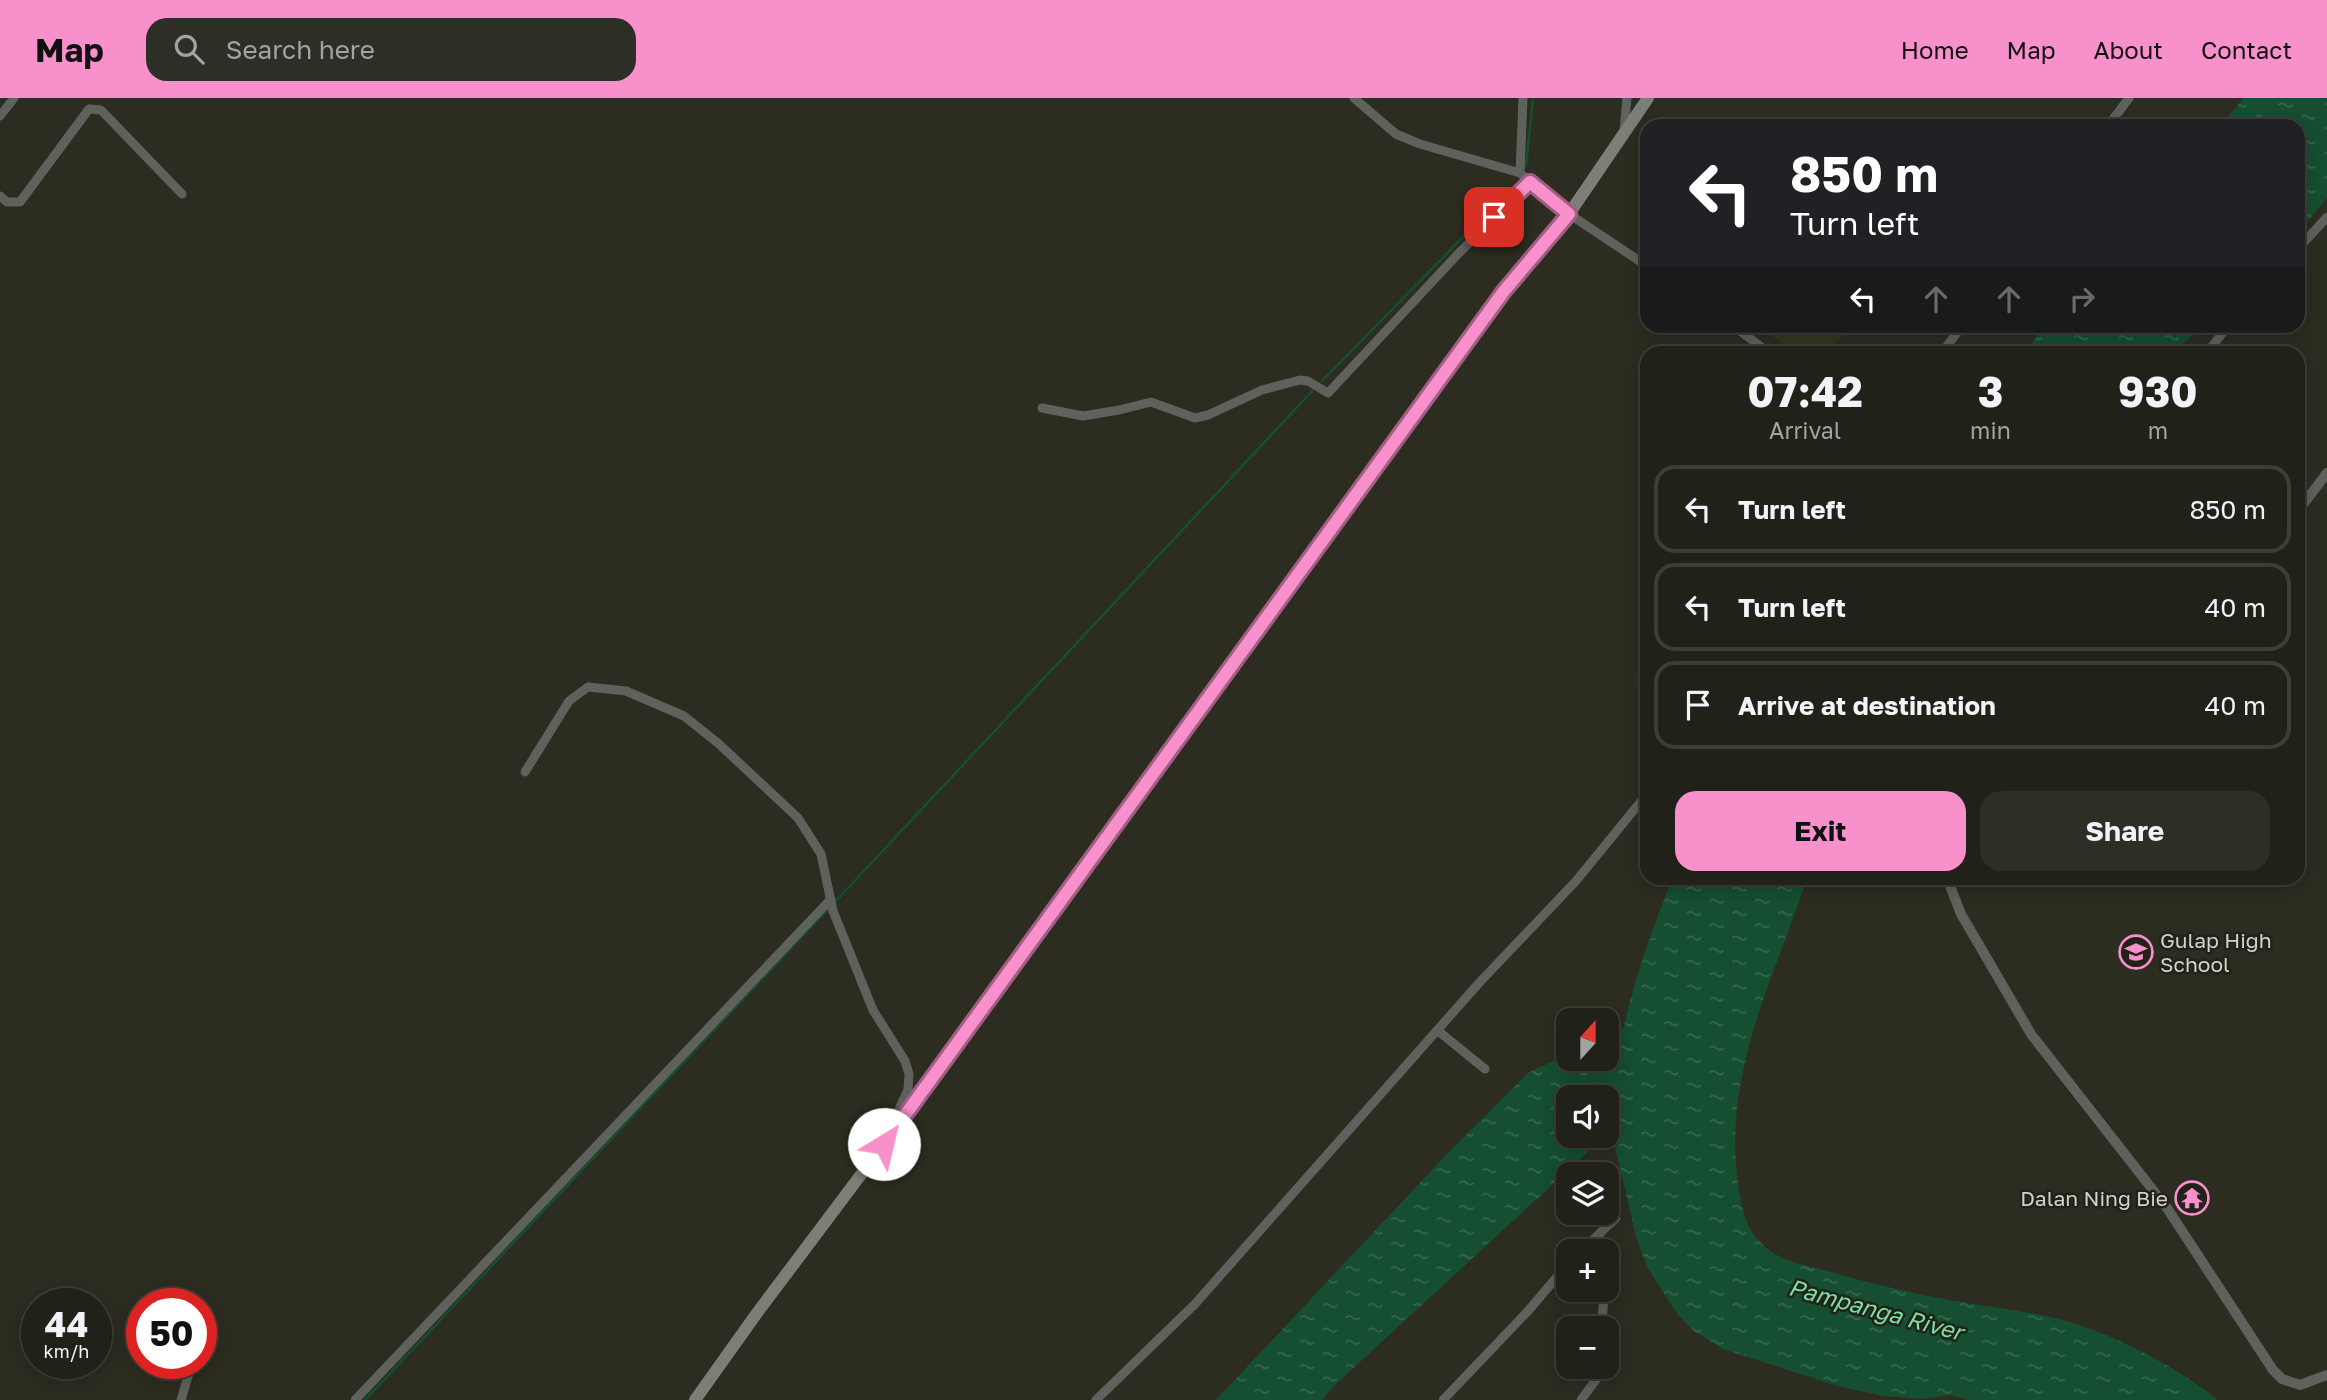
<!DOCTYPE html>
<html lang="en">
<head>
<meta charset="utf-8">
<style>
	body { margin:0; font-family:"Golos Text",sans-serif; background:#2d2e26; color:#f1f3f6; height:100vh; display:flex; flex-direction:column; font-size:26px; white-space:nowrap }
	* { box-sizing:border-box; margin:0 }
	p { font-size:23px; color:#a2a3a2 }
	.icon { flex:none; width:38px; height:38px; fill:none; stroke:currentColor; stroke-width:2; stroke-linecap:round; stroke-linejoin:round }
	.map { position:relative; flex:1; overflow:hidden }
	.details { position:absolute; left:1640px; top:248px; width:665px; height:539px; display:flex; flex-direction:column; background:#212119; border-radius:21px; box-shadow:0 4px 18px #0003,0 0 0 2px #3e3e38 }
	.details>* { flex:none }
	.guide { position:absolute; left:1640px; top:21px; width:665px; height:214px; border-radius:21px; box-shadow:0 4px 18px #0003,0 0 0 2px #3e3e38; background:#202124; color:#fff; overflow:hidden }
	.needle { width:46px; rotate:21deg }
	.buttons { position:absolute; left:1556px; top:910px; display:grid; gap:14px }
	.buttons a { display:grid; place-items:center; width:63px; height:63px; border-radius:14px; background:#212119; box-shadow:0 4px 18px #0003,0 0 0 2px #3e3e38; font-size:35px }
	.speed { position:absolute; left:21px; top:1190px; display:flex; gap:14px; font-size:35px; font-weight:700; text-align:center }
	.speed>* { display:grid; place-content:center; width:91px; height:91px; border-radius:50%; background:#212119; box-shadow:0 4px 18px #0003,0 0 0 2px #3e3e38; line-height:1 }
	.speed small { font-size:18px; font-weight:400 }
	.speed .limit { border:10px solid #d22; background:#fff; color:#111 }
	.pin { position:absolute; display:grid; place-items:center; width:60px; height:60px; color:#fff; margin:-30px; border-radius:14px; box-shadow:0 4px 10px #0006 }
	.me { position:absolute; width:77px; margin:-38px; rotate:36deg; stroke-linejoin:round; filter:drop-shadow(0 0 5px #0008) }
	.turn { display:flex; align-items:center; gap:24px; height:147px; padding:0 35px; font-size:32px }
	.turn .icon { width:91px; height:91px; stroke-width:2.5 }
	.turn b { display:block; font-size:49px; line-height:60px }
	.lanes { display:flex; align-items:center; height:66px; padding:0 35px; background:#0003; justify-content:center; gap:35px; direction:ltr }
	.lanes .off { opacity:.35 }
	.eta { display:flex; justify-content:space-evenly; align-items:center; height:119px; text-align:center }
	.eta b { font-size:42px; font-weight:700; line-height:49px }
	.action { display:flex; gap:14px; margin-top:auto; padding:14px 35px }
	.action a { flex:1; height:80px; border-radius:21px; background:#f890cc; color:#111; font-size:28px; font-weight:700; line-height:80px; text-align:center }
	.action a+a { background:#2d2e26; color:#f1f3f6 }
	ul { padding:0; list-style:none }
	li { display:flex; align-items:center; gap:21px; height:88px; margin:0 14px 10px; padding:0 21px; border:4px solid #3e3e38; border-radius:21px }
	li div { flex:1 }
	li b { display:block; font-size:26px }
	li em { font-style:normal }
	header { display:flex; align-items:center; gap:42px; box-sizing:border-box; height:98px; padding:0 35px; background:#f890cc; color:#111 }
	header strong { font-size:33px }
	nav { display:flex; gap:38px; margin-inline-start:auto; font-size:24px }
	.search { width:490px; height:63px; background:#2d2e26; display:flex; align-items:center; gap:18px; box-sizing:border-box; padding:0 24px; border-radius:21px; color:#a2a3a2; font-size:26px }
	.map>svg:first-child { display:block }
</style>
</head>
<body>
<header>
<strong>Map</strong>
<div class="search"><svg class="icon" aria-label="search" viewBox="0 0 24 24"><circle cx="10" cy="10" r="6"/><path d="M15 15l6 6"/></svg>Search here</div>
<nav><a>Home</a><a>Map</a><a>About</a><a>Contact</a></nav>
</header>
<div class="map">
<svg width="2327" height="1302" viewBox="0 0 2327 1302">
	<defs>
		<pattern id="water-ripples" width="26" height="14" patternUnits="userSpaceOnUse" patternTransform="scale(1.75)"><rect width="26" height="14" fill="#154e30"/><path d="M2 4q2-2 4 0t4 0M15 11q2-2 4 0t4 0" fill="none" stroke="#36674d"/></pattern>
	</defs>
	<rect width="100%" height="100%" fill="#2c2c21"/>
	<path fill="#363624" d="M1758 228H1849L1827 256 1797 255Z"/>
	<path fill="url(#water-ripples)" fill-rule="evenodd" d="M2244 0H2327V100L2298 135V28H2219Z
		M2045 228H2204L2172 255H2024Z
		M1672 781H1807C1799 802 1792 824 1784 845 1754 923 1726 1001 1738 1086 1741 1106 1745 1129 1760 1144 1778 1164 1803 1166 1827 1173 1869 1185 1911 1195 1955 1203 1996 1210 2039 1214 2079 1227 2125 1242 2181 1272 2218 1302H1969L1950 1297 1923 1301 1883 1298 1834 1287 1723 1251 1694 1233 1678 1217 1647 1169 1637 1142 1614 1045 1591 1051 1335 1287 1322 1302H1216L1446 1057 1528 975 1568 956V961H1606L1607 937 1624 929C1635 877 1653 830 1672 781ZM1568 999H1606V1038H1568Z"/>
	<g fill="none" stroke-linecap="round" stroke-linejoin="round">
		<path stroke="#154e30" stroke-width="2.5" d="M1526 68 1533 0
			M1322 283 1460 142 1520 85
			M835 804 1315 290
			M365 1302 830 809"/>
		<path stroke="#5f615d" stroke-width="9" d="M1354 0 1396 36 1420 46 1520 75 1569 116 1647 168
			M0 18 14 0
			M2108 28 2129 0
			M1624 33 1627 0
			M1520 75 1523 0
			M0 98 7 104H20L89 11 101 12 182 96
			M2298 151 2327 119
			M1733 228 1771 256
			M1941 256 1962 228
			M2206 256 2228 228
			M1042 310 1083 318 1119 312 1151 304 1195 320 1208 317 1262 292 1300 282 1308 283 1328 295 1459 155 1530 84
			M1642 582 1647 585
			M525 674 569 603 588 589 626 593 684 618 719 646 798 720 821 756 833 813 873 912 905 963 909 976 908 992 887 1037
			M1437 932 1485 971
			M1599 1138 1601 1153
			M1581 1153 1616 1120
			M1602 1230 1604 1192
			M181 1302 192 1265
			M355 1302 831 801
			M1096 1302 1195 1206 1479 885 1576 783 1647 696
			M1443 1302 1528 1213 1568 1166
			M1581 1302 1598 1279 1602 1269"/>
		<path stroke="#5f615d" stroke-width="10" d="M2298 413 2327 375
			M1947 780 1961 816 2031 936 2167 1110 2273 1272 2282 1281 2300 1287 2327 1277"/>
		<path stroke="#7b7f78" stroke-width="12" d="M695 1302 757 1215 884 1046 1504 193 1569 116 1648 0"/>
	</g>
	<g fill="none" stroke-linecap="round" stroke-linejoin="round">
		<defs>
			<path id="route" d="M884 1046 1504 193 1569 116 1530 84 1494 119"/>
		</defs>
		<use href="#route" stroke="#a15e85" stroke-width="18"/>
		<use href="#route" stroke="#f890cc" stroke-width="12"/>
	</g>
	<defs>
		<symbol id="school-ring" viewBox="-11 -11 22 22"><circle r="9.5" fill="#222218" stroke="#f890cc" stroke-width="1.5"/><path d="M0-5L7-2L0 1L-7-2ZM-4 1L0 2.5L4 1V4Q0 6-4 4Z" fill="#f890cc"/></symbol>
		<symbol id="temple-ring" viewBox="-11 -11 22 22"><circle r="9.5" fill="#222218" stroke="#f890cc" stroke-width="1.5"/><path d="M0-6L5-2H3V0L6.5 2.5H4V6H1.5V3h-3V6H-4V2.5H-6.5L-3 0V-2H-5Z" fill="#f890cc"/></symbol>
	</defs>
	<g fill-rule="evenodd">
		<use href="#school-ring" x="2117" y="835" width="38" height="38"/>
		<use href="#temple-ring" x="2173" y="1081" width="38" height="38"/>
	</g>
	<g text-anchor="middle" dominant-baseline="central" stroke-width="5" stroke-linejoin="round" paint-order="stroke">
		<g font-size="21" fill="#d1d2cb" stroke="#222218" text-anchor="start">
			<text x="2160" y="842">Gulap High<tspan x="2160" dy="24">School</tspan></text>
			<text x="2168" y="1100" text-anchor="end">Dalan Ning Bie</text>
		</g>
		<g font-size="23" font-style="italic" fill="#7bdfa3" stroke="#222218">
			<text transform="translate(1876 1211) rotate(15)">Pampanga River</text>
		</g>
	</g>
</svg>
<div class="buttons">
<a><svg class="needle" viewBox="-14 -14 28 28"><path d="M0-13l5 13h-10z" fill="#e53935"/><path d="M0 13l5-13h-10z" fill="#a2a3a2"/></svg></a>
<a><svg class="icon" aria-label="sound" viewBox="0 0 24 24"><path d="M4 9h4l5-4v14l-5-4H4zM17 9q2 3 0 6"/></svg></a>
<a><svg class="icon" aria-label="layers" viewBox="0 0 24 24"><path d="M12 4l9 5-9 5-9-5zM3 14l9 5 9-5"/></svg></a>
<a>+</a>
<a>−</a>
</div>
<div class="speed"><div>44<small>km/h</small></div><div class="limit">50</div></div>
<div class="pin" style="left:1494px;top:119px;background:#d93025"><svg class="icon" aria-label="arrive" viewBox="0 0 24 24"><path d="M6 21V4h12l-3 4 3 4H6"/></svg></div>
<svg class="me" style="left:884px;top:1046px" viewBox="-20 -20 40 40"><circle r="19" fill="#fff"/><path d="M0-13L10 11 0 6-10 11z" fill="#f890cc"/></svg>
<div class="guide">
<div class="turn"><svg class="icon" aria-label="left" viewBox="0 0 24 24"><path d="M17 20v-9H6M10 6l-5 5 5 5"/></svg><div><b>850 m</b>Turn left</div></div>
<div class="lanes"><svg class="icon" aria-label="left" viewBox="0 0 24 24"><path d="M17 20v-9H6M10 6l-5 5 5 5"/></svg><svg class="icon off" aria-label="ahead" viewBox="0 0 24 24"><path d="M12 20V5M6 11l6-6 6 6"/></svg><svg class="icon off" aria-label="ahead" viewBox="0 0 24 24"><path d="M12 20V5M6 11l6-6 6 6"/></svg><svg class="icon off" aria-label="right" viewBox="0 0 24 24"><path d="M7 20v-9h11M14 6l5 5-5 5"/></svg></div>
</div>
<section class="details">
<div class="eta">
<div><b>07:42</b><p>Arrival</p></div>
<div><b>3</b><p>min</p></div>
<div><b>930</b><p>m</p></div>
</div>
<ul>
<li><svg class="icon" aria-label="left" viewBox="0 0 24 24"><path d="M17 20v-9H6M10 6l-5 5 5 5"/></svg><div><b>Turn left</b></div><em>850 m</em></li>
<li><svg class="icon" aria-label="left" viewBox="0 0 24 24"><path d="M17 20v-9H6M10 6l-5 5 5 5"/></svg><div><b>Turn left</b></div><em>40 m</em></li>
<li><svg class="icon" aria-label="arrive" viewBox="0 0 24 24"><path d="M6 21V4h12l-3 4 3 4H6"/></svg><div><b>Arrive at destination</b></div><em>40 m</em></li>
</ul>
<div class="action"><a>Exit</a><a>Share</a></div>
</section>
</div>
</body>
</html>
